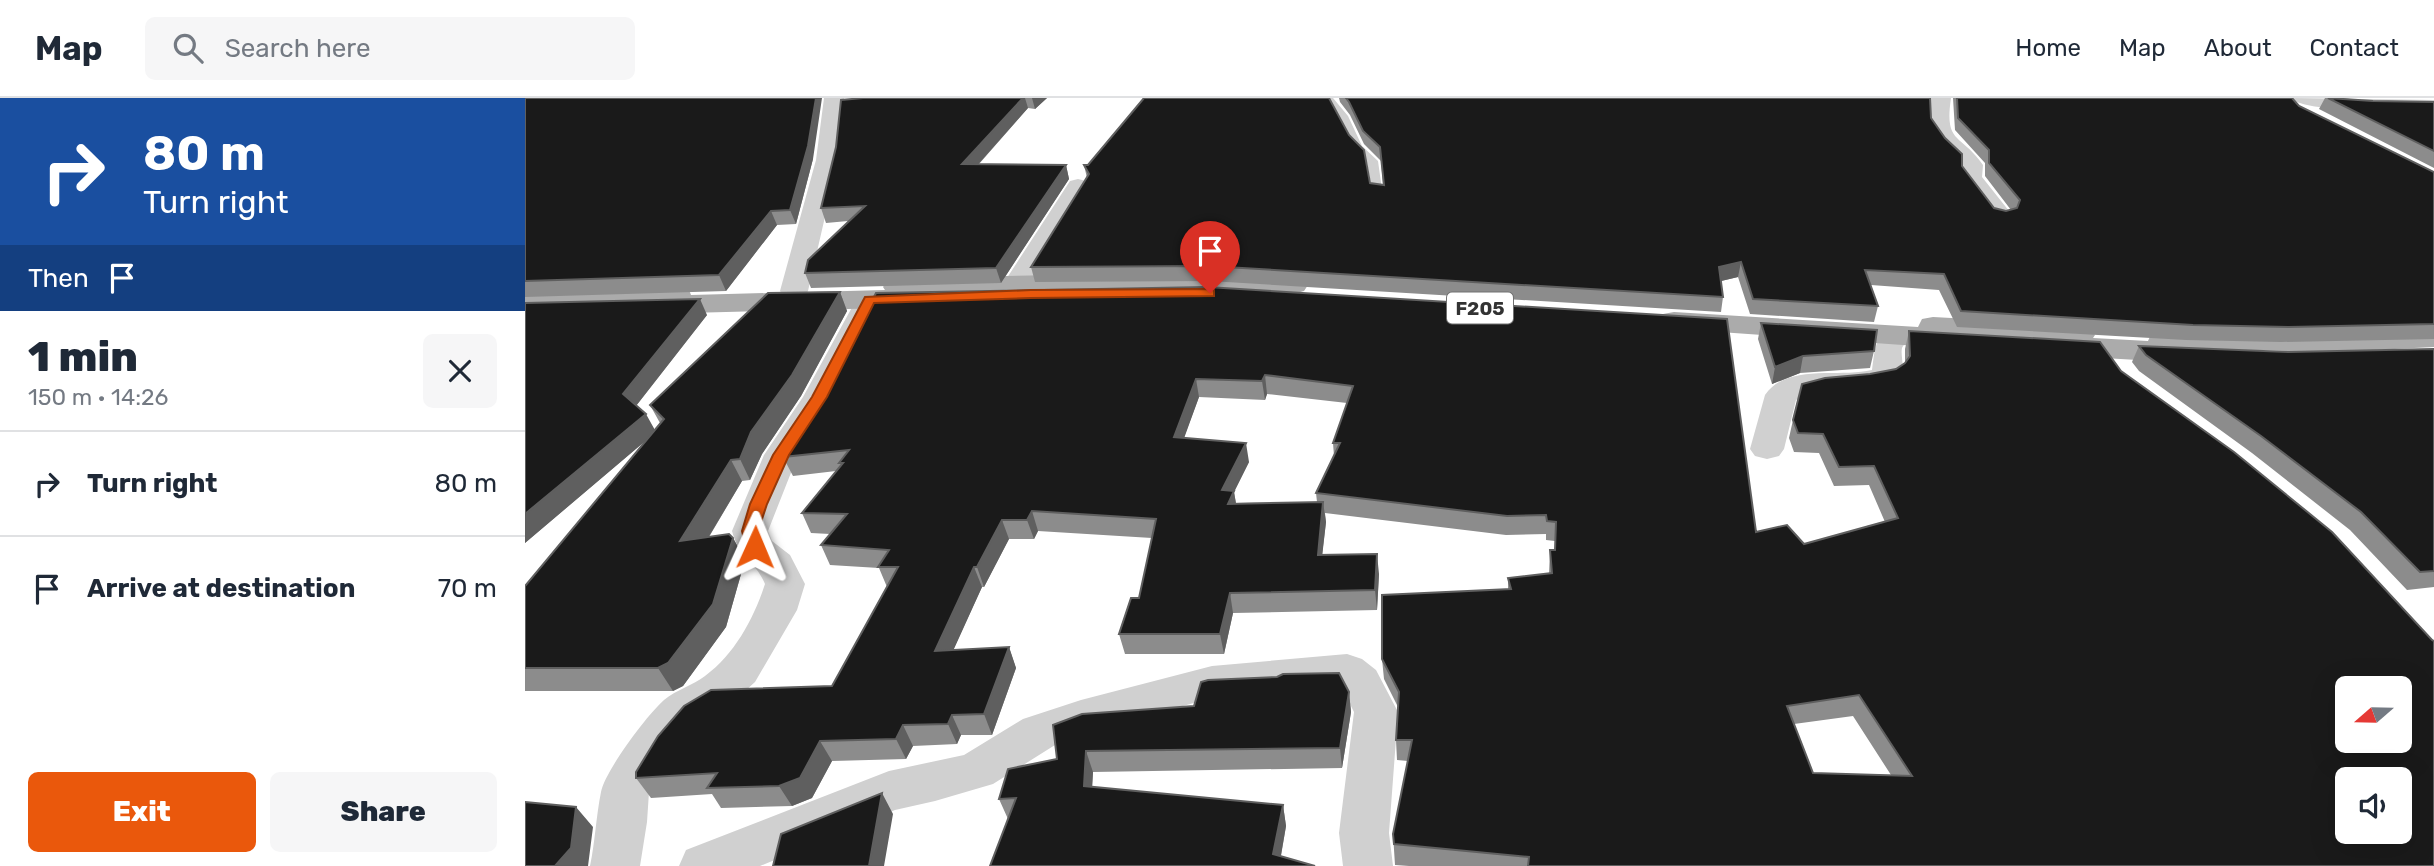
<!DOCTYPE html>
<html lang="en">
<head>
<meta charset="utf-8">
<style>
	body { margin:0; font-family:Rubik,sans-serif; background:#f6f6f7; color:#1f2937; height:100vh; display:flex; flex-direction:column; font-size:26px; white-space:nowrap }
	* { box-sizing:border-box; margin:0 }
	p { font-size:23px; color:#747a83 }
	.icon { flex:none; width:38px; height:38px; fill:none; stroke:currentColor; stroke-width:2; stroke-linecap:round; stroke-linejoin:round }
	.map { position:relative; flex:1; overflow:hidden }
	.drawer { display:flex; flex-direction:column; background:#fff; width:525px }
	.drawer>* { flex:none }
	.banner { background:#1a4fa0; color:#fff; overflow:hidden }
	.needle { width:46px; rotate:250deg }
	.fabs { position:absolute; left:1810px; top:578px; display:grid; gap:14px }
	.fabs a { display:grid; place-items:center; width:77px; height:77px; border-radius:10px; background:#fff; box-shadow:0 7px 28px #0002; font-size:35px }
	.pin { position:absolute; display:grid; place-items:center; width:60px; height:60px; color:#fff; margin:-72px -30px; border-radius:50% 50% 50% 0; rotate:-45deg; box-shadow:0 0 7px #0007 }
	.pin .icon { rotate:45deg }
	.me { position:absolute; width:77px; margin:-38px; rotate:1deg; stroke-linejoin:round; filter:drop-shadow(0 0 5px #0008) }
	.turn { display:flex; align-items:center; gap:24px; height:147px; padding:0 28px; font-size:32px }
	.turn .icon { width:91px; height:91px; stroke-width:2.5 }
	.turn b { display:block; font-size:49px; line-height:60px }
	.then { display:flex; align-items:center; height:66px; padding:0 28px; background:#0003; gap:14px; font-size:26px }
	.round { display:grid; place-items:center; flex:none; width:74px; height:74px; border-radius:10px; background:#f6f6f7 }
	.headline { display:flex; align-items:center; justify-content:space-between; height:119px; padding:0 28px }
	h1 { font-size:42px; font-weight:800; line-height:52px }
	.action { display:flex; gap:14px; margin-top:auto; padding:14px 28px }
	.action a { flex:1; height:80px; border-radius:10px; background:#ea580c; color:#fff; font-size:28px; font-weight:800; line-height:80px; text-align:center }
	.action a+a { background:#f6f6f7; color:#1f2937 }
	ul { padding:0; list-style:none }
	li { display:flex; align-items:center; gap:21px; height:105px; padding:0 28px; border-top:2px solid #e0e1e3 }
	li div { flex:1 }
	li b { display:block; font-size:26px }
	li em { font-style:normal }
	header { display:flex; align-items:center; gap:42px; box-sizing:border-box; height:98px; padding:0 35px; background:#fff; border-bottom:2px solid #e0e1e3 }
	header strong { font-size:33px }
	nav { display:flex; gap:38px; margin-inline-start:auto; font-size:24px }
	.search { width:490px; height:63px; background:#f6f6f7; display:flex; align-items:center; gap:18px; box-sizing:border-box; padding:0 24px; border-radius:10px; color:#747a83; font-size:26px }
	main { display:flex; flex:1; min-height:0 }
	.map>svg:first-child { display:block }
</style>
</head>
<body>
<header>
<strong>Map</strong>
<div class="search"><svg class="icon" aria-label="search" viewBox="0 0 24 24"><circle cx="10" cy="10" r="6"/><path d="M15 15l6 6"/></svg>Search here</div>
<nav><a>Home</a><a>Map</a><a>About</a><a>Contact</a></nav>
</header>
<main>
<section class="drawer">
<div class="banner">
<div class="turn"><svg class="icon" aria-label="right" viewBox="0 0 24 24"><path d="M7 20v-9h11M14 6l5 5-5 5"/></svg><div><b>80 m</b>Turn right</div></div>
<div class="then">Then<svg class="icon" aria-label="arrive" viewBox="0 0 24 24"><path d="M6 21V4h12l-3 4 3 4H6"/></svg></div>
</div>
<div class="headline"><div><h1>1 min</h1><p>150 m · 14:26</p></div><a class="round"><svg class="icon" aria-label="close" viewBox="0 0 24 24"><path d="M6 6l12 12M18 6L6 18"/></svg></a></div>
<ul>
<li><svg class="icon" aria-label="right" viewBox="0 0 24 24"><path d="M7 20v-9h11M14 6l5 5-5 5"/></svg><div><b>Turn right</b></div><em>80 m</em></li>
<li><svg class="icon" aria-label="arrive" viewBox="0 0 24 24"><path d="M6 21V4h12l-3 4 3 4H6"/></svg><div><b>Arrive at destination</b></div><em>70 m</em></li>
</ul>
<div class="action"><a>Exit</a><a>Share</a></div>
</section>
<div class="map">
<svg width="1909" height="768" viewBox="0 0 1909 768">
	<rect width="100%" height="100%" fill="#fff"/>
	<g fill="none" stroke-linecap="round" stroke-linejoin="round">
		<path fill="#d0d0d0" fill-rule="evenodd" d="M800 0H808L823 18 837 48 853 63 858 99 848 97 842 64 827 49 813 19Z"/>
		<path fill="#d0d0d0" fill-rule="evenodd" d="M299 0H319L313 62 283 193 279 199 269 201 259 199 255 193 291 62Z
			M1406 0H1426C1419 47 1436 35 1458 67L1457 79 1488 118 1485 123 1476 125 1467 123 1435 80 1436 68C1409 40 1399 41 1406 0Z
			M1766 0 1909 2V14C1885 14 1778 15 1766 0Z
			M553 81 561 83 565 88 506 186 502 192 492 194 482 192 478 186 545 83Z
			M345 194 355 196 359 202 310 299 273 357 243 433 247 443 265 457 280 486 272 512 230 584 209 603 171 626 145 657 124 694 122 724 115 768H65C70 744 71 719 76 694 80 673 122 617 139 602 151 592 168 587 180 578 210 556 229 520 240 486 230 462 215 462 207 433L239 357 278 299 331 202 335 196Z
			M1373 228 1383 231 1388 237C1385 240 1378 247 1377 250 1375 259 1382 274 1373 282 1355 299 1298 288 1271 302L1259 351 1254 358 1242 361 1230 358 1225 351 1240 297C1262 265 1314 280 1347 272 1350 252 1349 234 1373 228Z
			M822 556 837 561 851 572 873 614 864 735 868 768H818L814 735 829 614 819 594 813 589 687 600 563 634 530 647 468 686 410 703 370 712 235 768H154L161 752 364 673 439 657 498 621 556 602 687 568Z"/>
		<path fill="#ababab" fill-rule="evenodd" d="M592 176 768 178 779 181 783 187 779 193 768 196 592 194 413 197 415 200 411 206 400 209 125 216 114 214 111 205 0 208V190L152 186 163 189 166 197 360 192 358 189 362 183 373 180Z
			M1149 214 1393 229 1397 221 1408 219 1554 227 1565 230 1570 237 1568 240 1623 243 1627 234 1638 231 1810 234 1909 229V249L1810 254 1679 251 1681 255 1677 262 1665 265 1526 257 1515 254 1510 247 1512 244 1450 240 1446 248 1435 251 1138 230 1133 223 1138 216Z"/>
	</g>
	<path fill="#8c8c8c" fill-rule="evenodd" d="M0 0 288 61 271 126 252 127 201 193 0 199Z
		M338 0H522L510 11 503 10 454 66 541 67 544 81 476 185 286 190 280 175 323 123 301 125 296 110Z
		M814 0H1405L1406 20 1437 68 1469 110 1481 113 1486 112 1460 78V65L1430 32 1428 0H1767L1774 8 1909 74V241L1756 244 1661 242 1432 229 1414 192 1346 187 1353 208 1349 224 1225 216 1213 179 1196 183 1198 199 1196 214 685 183 510 184 506 169 562 80 559 67 845 85 858 87 856 63 839 46 825 17 815 4Z
		M1800 0H1815L1848 3 1909 4V70L1794 11Z
		M682 189 1231 434 1279 446 1360 424 1344 387 1309 388 1294 355 1269 354 1264 340 1268 322 1345 276 1371 271 1380 266V251L1384 233 1909 768H884L870 767 868 736 883 663 872 662 871 642 873 609 859 581 857 561 983 491V480L1024 476 1025 452H1030V443L1021 442V436L981 437 800 415 801 424 797 457 854 476 852 512 708 515 699 556H600L594 536 614 500 627 440 513 433 509 441H484L459 489H457L428 552 484 549 491 570 467 637H436L432 646 388 648 381 661 307 663 287 700 267 708 196 710 187 696 126 700 111 680 307 588 362 489 354 470 305 467 296 447 305 436 286 435 277 415 311 373 268 378 258 359ZM742 296 822 305 808 345 809 358 791 395 792 404 711 405 709 394 724 364 659 339 674 299 740 302ZM1328 618 1366 677 1288 675 1269 626Z
		M315 194 322 213 276 298 237 356 225 382 217 383 184 439 208 440 220 462 201 529 158 588 148 593H0V488L120 343 0 445V205L182 217 111 308 130 332 135 325 125 307Z
		M1236 225 1349 253 1345 270 1275 275 1247 286 1233 241Z
		M1614 248 1764 254 1909 251V489L1882 492 1825 432 1727 355 1614 273 1607 264Z
		M824 594 826 614 817 670 568 674 567 689 758 707 761 728 756 758 483 721 474 701 532 661 669 608Z"/>
	<path fill="#5f5f5f" d="M291 0H297L288 61 271 126 265 112Z
		M498 0H500L503 10 441 80 437 66Z
		M507 0H522L510 11Z
		M541 67 544 81 476 185 471 170Z
		M246 113 252 127 201 193 194 177Z
		M1216 164 1213 179 1192 184 1194 169Z
		M315 194 322 213 276 298 237 356 225 382 215 361 226 334Z
		M175 201 182 217 107 313 98 296Z
		M1278 258 1275 275 1247 286 1250 269Z
		M740 277 742 296 740 302 737 283Z
		M671 281 674 299 653 357 649 339Z
		M121 316 131 334 0 445V416Z
		M721 345 724 364 709 394 712 412 707 425 697 392Z
		M206 362 217 383 168 465 155 443Z
		M798 404 801 424 795 477 793 457Z
		M507 413 513 433 509 441 502 422Z
		M477 422 484 441 459 489 452 469Z
		M208 440 220 462 201 529 158 588 148 593 133 570Z
		M852 456 854 476 852 512 850 492Z
		M449 469 457 489 419 573 410 553Z
		M705 495 708 515 699 556 695 536Z
		M484 549 491 570 467 637 459 616Z
		M824 594 826 614 817 670 815 650Z
		M427 617 436 637 432 646 423 626Z
		M378 627 388 648 381 661 371 641Z
		M295 643 307 663 287 700 267 708 254 688Z
		M561 653 568 674 566 709 559 688Z
		M357 695 368 716 359 768H344Z
		M758 707 761 728 754 768 748 756Z
		M51 709 68 729 63 768H30Z"/>
	<path fill="#1a1a1a" stroke="#5f5f5f" stroke-width="2" fill-rule="evenodd" d="M0 0H291L283 48 265 112 246 113 194 177 0 183Z
		M338 0H498L437 66 541 67 471 170 280 175 283 162 340 108 296 110 311 49 316 2Z
		M619 0H804L824 37 839 52 845 85 859 87 855 49 838 33 824 4 821 0H1405L1406 20 1420 40 1437 56V68L1469 110 1481 113 1492 110 1495 102 1464 65V52L1433 20 1432 0H1767L1774 8 1909 74V226L1764 229 1668 227 1436 213 1419 176 1340 172 1353 208 1228 201 1216 164 1194 169 1198 199 683 168 506 169 564 76 559 67H563Z
		M1803 0 1848 3 1909 4V53Z
		M682 189 1202 221 1231 434 1262 427 1279 446 1373 420 1349 368 1314 369 1298 336 1273 335 1268 322 1277 286 1300 280 1345 276 1371 271 1380 265 1385 258 1384 233 1575 244 1596 273 1709 354 1807 434 1907 542 1909 543V768H1003L1004 759 869 746 868 736 887 642H871L874 594 857 561V497L986 491 983 480 1027 475 1025 452H1030L1031 424 1022 423 1021 417 982 418 791 395 815 345H808L828 288 740 277 737 283 671 281 649 339 721 345 697 392 709 393 703 406 798 404 793 457 852 456 850 492 705 495 695 536H594L606 500H614L631 421 507 413 502 422H477L452 469H449L410 553 484 549 459 616 427 617 423 626 378 627 371 641 295 643 275 680 254 688 182 690 192 675 111 680V674L133 638 159 608 186 592 307 588 373 469H353L364 452 296 447 322 416 277 415 318 365H314L324 352 258 359 266 339 305 282 351 195ZM1822 590H1874V642H1822ZM1334 597 1387 678 1288 675 1262 608ZM1822 681H1874V733H1822Z
		M315 194 267 277 226 334 215 361 206 362 155 443 204 436 208 440 188 506 143 565 133 570H0V488L139 321 125 307 243 195Z
		M175 201 98 296 121 316 0 416V205Z
		M1236 225 1352 232 1349 253 1278 258 1250 269Z
		M1614 248 1764 254 1909 251V473L1895 474 1836 414 1736 338 1621 257Z
		M814 575 824 594 815 650 561 653 559 688 758 707 748 756 790 768H465L491 700 474 701 483 671 532 661 528 627 557 616 669 608 676 584 683 582 752 579 758 576Z
		M357 695 344 768H248L256 736Z
		M0 704 51 709 46 750 30 768H0Z"/>
	<path fill="#ea580c" stroke="#983908" stroke-width="2" d="M685 191 689 192V198L506 200 349 205 302 299 264 357 242 406 233 433 239 449 230 455 221 449 217 433 225 406 248 357 287 299 340 199 506 192Z"/>
	<g text-anchor="middle" dominant-baseline="central" stroke-width="7" stroke-linejoin="round" paint-order="stroke">
		<rect fill="#fff" stroke="#707070" stroke-width="2" x="922" y="194.5" width="66" height="31" rx="5"/>
		<g font-size="19" font-weight="bold" fill="#333">
			<text x="955" y="210">F205</text>
		</g>
	</g>
</svg>
<div class="fabs">
<a><svg class="needle" viewBox="-14 -14 28 28"><path d="M0-13l5 13h-10z" fill="#e53935"/><path d="M0 13l5-13h-10z" fill="#747a83"/></svg></a>
<a><svg class="icon" aria-label="sound" viewBox="0 0 24 24"><path d="M4 9h4l5-4v14l-5-4H4zM17 9q2 3 0 6"/></svg></a>
</div>
<div class="pin" style="left:685px;top:195px;background:#d93025"><svg class="icon" aria-label="arrive" viewBox="0 0 24 24"><path d="M6 21V4h12l-3 4 3 4H6"/></svg></div>
<svg class="me" style="left:230px;top:449px" viewBox="-20 -20 40 40"><path d="M0-17L14 15 0 8-14 15z" fill="#ea580c" stroke="#fff" stroke-width="4"/></svg>
</div>
</main>
</body>
</html>
